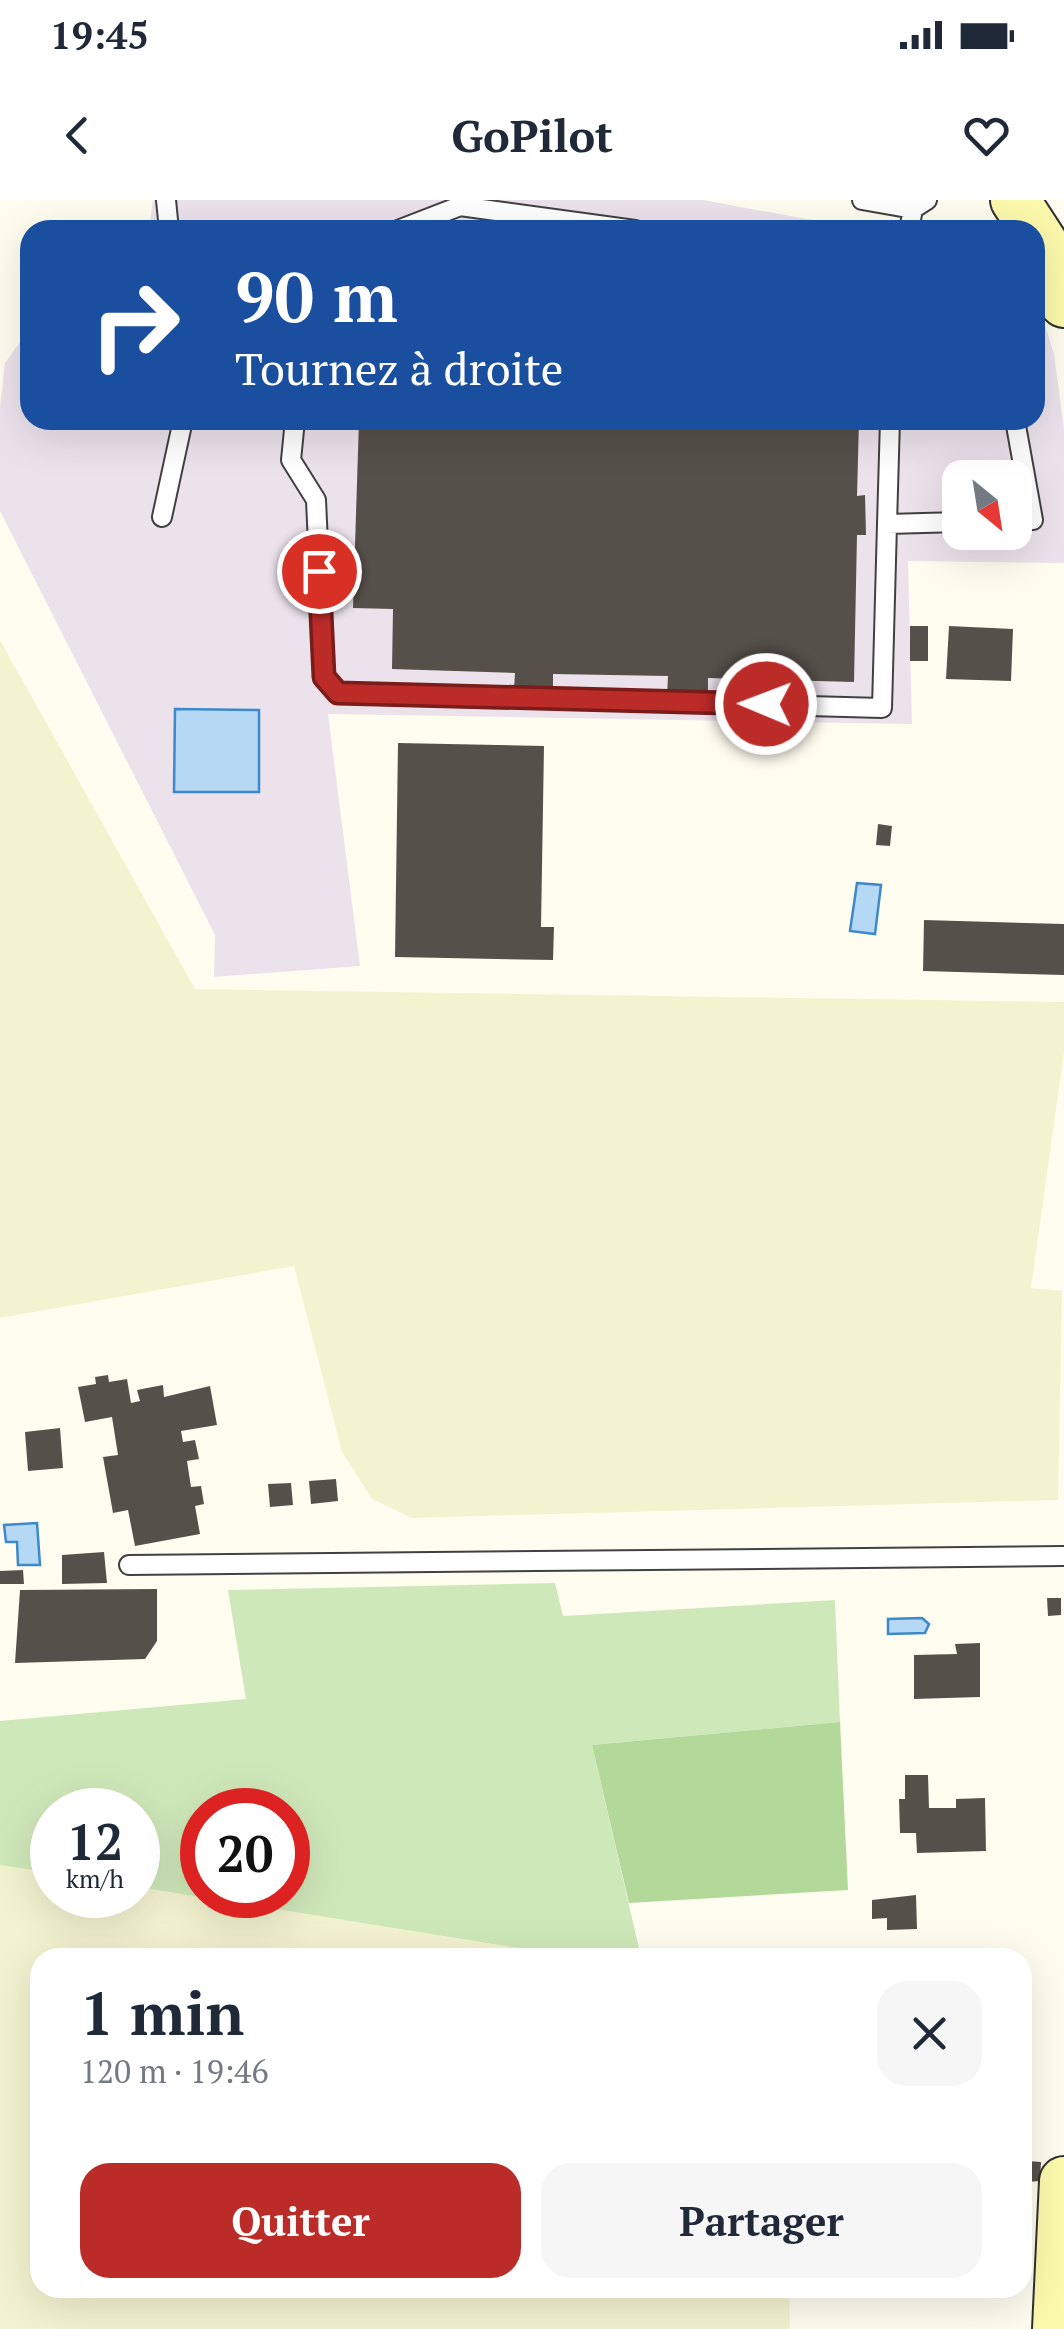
<!DOCTYPE html>
<html lang="fr">
<head>
<meta charset="utf-8">
<style>
	body { margin:0; font-family:"PT Serif",serif; background:#f6f6f7; color:#1f2937; height:100vh; display:flex; flex-direction:column; font-size:38px; white-space:nowrap }
	* { box-sizing:border-box; margin:0 }
	p { font-size:32px; color:#747a83 }
	.icon { flex:none; width:55px; height:55px; fill:none; stroke:currentColor; stroke-width:2; stroke-linecap:round; stroke-linejoin:round }
	.map { position:relative; flex:1; overflow:hidden }
	.drawer { position:absolute; left:30px; top:1748px; width:1002px; height:350px; display:flex; flex-direction:column; background:#fff; border-radius:30px; box-shadow:0 10px 40px #0002 }
	.drawer>* { flex:none }
	.top-card { position:absolute; left:20px; top:20px; width:1025px; height:210px; border-radius:30px; box-shadow:0 10px 40px #0002; background:#1a4fa0; color:#fff; overflow:hidden }
	.needle { width:65px; rotate:150deg }
	.controls { position:absolute; left:942px; top:260px; display:grid; gap:20px }
	.controls a { display:grid; place-items:center; width:90px; height:90px; border-radius:20px; background:#fff; box-shadow:0 10px 40px #0002; font-size:50px }
	.speed { position:absolute; left:30px; top:1588px; display:flex; gap:20px; font-size:50px; font-weight:700; text-align:center }
	.speed>* { display:grid; place-content:center; width:130px; height:130px; border-radius:50%; background:#fff; box-shadow:0 10px 40px #0002; line-height:1 }
	.speed small { font-size:25px; font-weight:400 }
	.speed .limit { border:15px solid #d22; background:#fff; color:#111 }
	.pin { position:absolute; display:grid; place-items:center; width:85px; height:85px; color:#fff; margin:-42px; border:5px solid #fff; border-radius:50%; box-shadow:0 2px 10px #0007 }
	.me { position:absolute; width:110px; margin:-55px; rotate:271deg; stroke-linejoin:round; filter:drop-shadow(0 0 8px #0008) }
	.turn { display:flex; align-items:center; gap:35px; height:210px; padding:0 50px; font-size:45px }
	.turn .icon { width:130px; height:130px; stroke-width:2.5 }
	.turn b { display:block; font-size:70px; line-height:85px }
	.round { display:grid; place-items:center; flex:none; width:105px; height:105px; border-radius:30px; background:#f6f6f7 }
	.head { display:flex; align-items:center; justify-content:space-between; height:170px; padding:0 50px }
	h1 { font-size:60px; font-weight:600; line-height:75px }
	.button { display:flex; gap:20px; margin-top:auto; padding:20px 50px }
	.button a { flex:1; height:115px; border-radius:30px; background:#bb2b28; color:#fff; font-size:40px; font-weight:600; line-height:115px; text-align:center }
	.button a+a { background:#f6f6f7; color:#1f2937 }
	.status { display:flex; justify-content:space-between; align-items:center; height:70px; padding:0 50px; background:#fff; direction:ltr }
	.status svg { height:28px; fill:currentColor }
	header { display:flex; justify-content:space-between; align-items:center; height:130px; padding:0 50px; background:#fff; font-size:45px; font-weight:600 }
	.map>svg:first-child { display:block }
</style>
</head>
<body>
<div class="status"><b>19:45</b><svg viewBox="0 0 49 12"><path d="M0 12V9h3v3zM5 12V6h3v6zM10 12V3h3v9zM15 12V0h3v12zM26 1h20v11H26zM47 4h2v5h-2z"/></svg></div>
<header><svg class="icon" aria-label="back" viewBox="0 0 24 24"><path d="M15 5l-7 7 7 7"/></svg>GoPilot<svg class="icon" aria-label="heart" viewBox="0 0 24 24"><path d="M12 20l-8-8c-3-5 5-10 8-4 3-6 11-1 8 4z"/></svg></header>
<div class="map">
<svg width="1064" height="2129" viewBox="0 0 1064 2129">
	<rect width="100%" height="100%" fill="#fffdef"/>
	<path fill="#ece2ec" fill-rule="evenodd" d="M153 0H703L866 30H149Z
		M1035 124 1046 128 1054 154 1064 229V363L908 361 912 524 328 514 360 766 214 777 215 735 0 311V208L5 163 30 128V220H1035ZM960 278H1015V332H960Z"/>
	<path fill="#f4f3d0" d="M0 440 195 789 1064 802V852L1031 1088 1062 1091 1058 1300 412 1318 372 1299 342 1252 294 1066 0 1118Z
		M0 1665 52 1673V1695H138V1687L574 1757 40 1758V2088H789L790 2129H0Z"/>
	<path fill="#cfe8b9" fill-rule="evenodd" d="M555 1383 563 1416 835 1400 840 1522 592 1545 641 1757H574L138 1687V1610H52V1673L0 1665V1521L246 1499 228 1390ZM202 1610H288V1695H202Z"/>
	<path fill="#b2d999" d="M840 1522 848 1690 629 1703 592 1545Z"/>
	<path fill="#b5d9f5" stroke="#3d89cb" stroke-width="2.5" d="M175 509 259 510V592H174Z
		M857 683 881 685 875 734 850 731Z
		M37 1323 40 1365H18L17 1342H6L4 1325Z
		M922 1418 929 1424 925 1433 888 1434V1419Z"/>
	<path fill="#56504a" d="M359 220H859L857 296 865 295 866 335H857L854 482 708 478V498L667 497 668 476 553 474V490L514 489 515 473 392 469 393 409 353 408Z
		M910 426H928V461H910Z
		M949 426 1013 429 1011 481 946 479Z
		M398 543 544 546 541 727H554L553 760 395 757Z
		M878 624 892 626 890 646 876 645Z
		M924 720 1064 724V775L923 771Z
		M108 1175 109 1182 127 1179 131 1203 140 1201 137 1190 163 1185 164 1197 210 1186 217 1225 181 1231 183 1242 195 1240 199 1259 187 1261 191 1287 201 1286 204 1304 195 1306 200 1334 135 1346 128 1310 113 1313 103 1257 118 1255 112 1217 85 1222 78 1187 96 1184 95 1177Z
		M60 1228 63 1268 28 1271 25 1232Z
		M336 1279 338 1301 311 1304 309 1281Z
		M291 1283 293 1305 270 1307 268 1284Z
		M104 1352 107 1383 62 1384V1355Z
		M23 1370 24 1384H0V1371Z
		M157 1389V1441L145 1459 15 1463 20 1390Z
		M1047 1398H1061V1415L1048 1416Z
		M980 1443V1497L914 1499V1455L957 1454 955 1444Z
		M905 1575H928L929 1608H956V1599L985 1598 986 1651 917 1653 916 1633H900L899 1599H905Z
		M916 1695 917 1729 887 1730V1718L872 1719V1700Z
		M957 1748 1006 1749V1758H957Z
		M1028 1961 1041 1962 1040 1981 1027 1982Z"/>
	<g fill="none" stroke-linecap="round" stroke-linejoin="round">
		<defs>
			<path id="lane" d="M166 0 169 30
				M862 0 913 9 927 0
				M398 30 460 6 635 30
				M909 30 913 9
				M295 220 291 260 316 300 324 477 338 493 882 508 887 324
				M890 220 887 324 960 322
				M1015 220 1033 320 1015 321
				M162 317 183 220
				M129 1365 1064 1356"/>
			<path id="secondary" d="M1015 0 1043 43 1064 103
				M1057 2129 1064 1981"/>
		</defs>
		<use href="#lane" stroke="#414141" stroke-width="22"/>
		<use href="#secondary" stroke="#303030" stroke-width="52"/>
		<use href="#lane" stroke="#fff" stroke-width="18"/>
		<use href="#secondary" stroke="#fdf9ac" stroke-width="48"/>
	</g>
	<g fill="none" stroke-linecap="round" stroke-linejoin="round">
		<defs>
			<path id="route" d="M319 371 324 477 338 493 766 504"/>
		</defs>
		<use href="#route" stroke="#7a1c1a" stroke-width="25"/>
		<use href="#route" stroke="#bb2b28" stroke-width="18"/>
	</g>
</svg>
<div class="controls">
<a><svg class="needle" viewBox="-14 -14 28 28"><path d="M0-13l5 13h-10z" fill="#e53935"/><path d="M0 13l5-13h-10z" fill="#747a83"/></svg></a>
</div>
<div class="speed"><div>12<small>km/h</small></div><div class="limit">20</div></div>
<div class="pin" style="left:319px;top:371px;background:#d93025"><svg class="icon" aria-label="arrive" viewBox="0 0 24 24"><path d="M6 21V4h12l-3 4 3 4H6"/></svg></div>
<svg class="me" style="left:766px;top:504px" viewBox="-20 -20 40 40"><circle r="17" fill="#bb2b28" stroke="#fff" stroke-width="3"/><path d="M0-11L8 9 0 5-8 9z" fill="#fff"/></svg>
<div class="top-card">
<div class="turn"><svg class="icon" aria-label="right" viewBox="0 0 24 24"><path d="M7 20v-9h11M14 6l5 5-5 5"/></svg><div><b>90 m</b>Tournez à droite</div></div>
</div>
<section class="drawer">
<div class="head"><div><h1>1 min</h1><p>120 m · 19:46</p></div><a class="round"><svg class="icon" aria-label="close" viewBox="0 0 24 24"><path d="M6 6l12 12M18 6L6 18"/></svg></a></div>
<div class="button"><a>Quitter</a><a>Partager</a></div>
</section>
</div>
</body>
</html>
